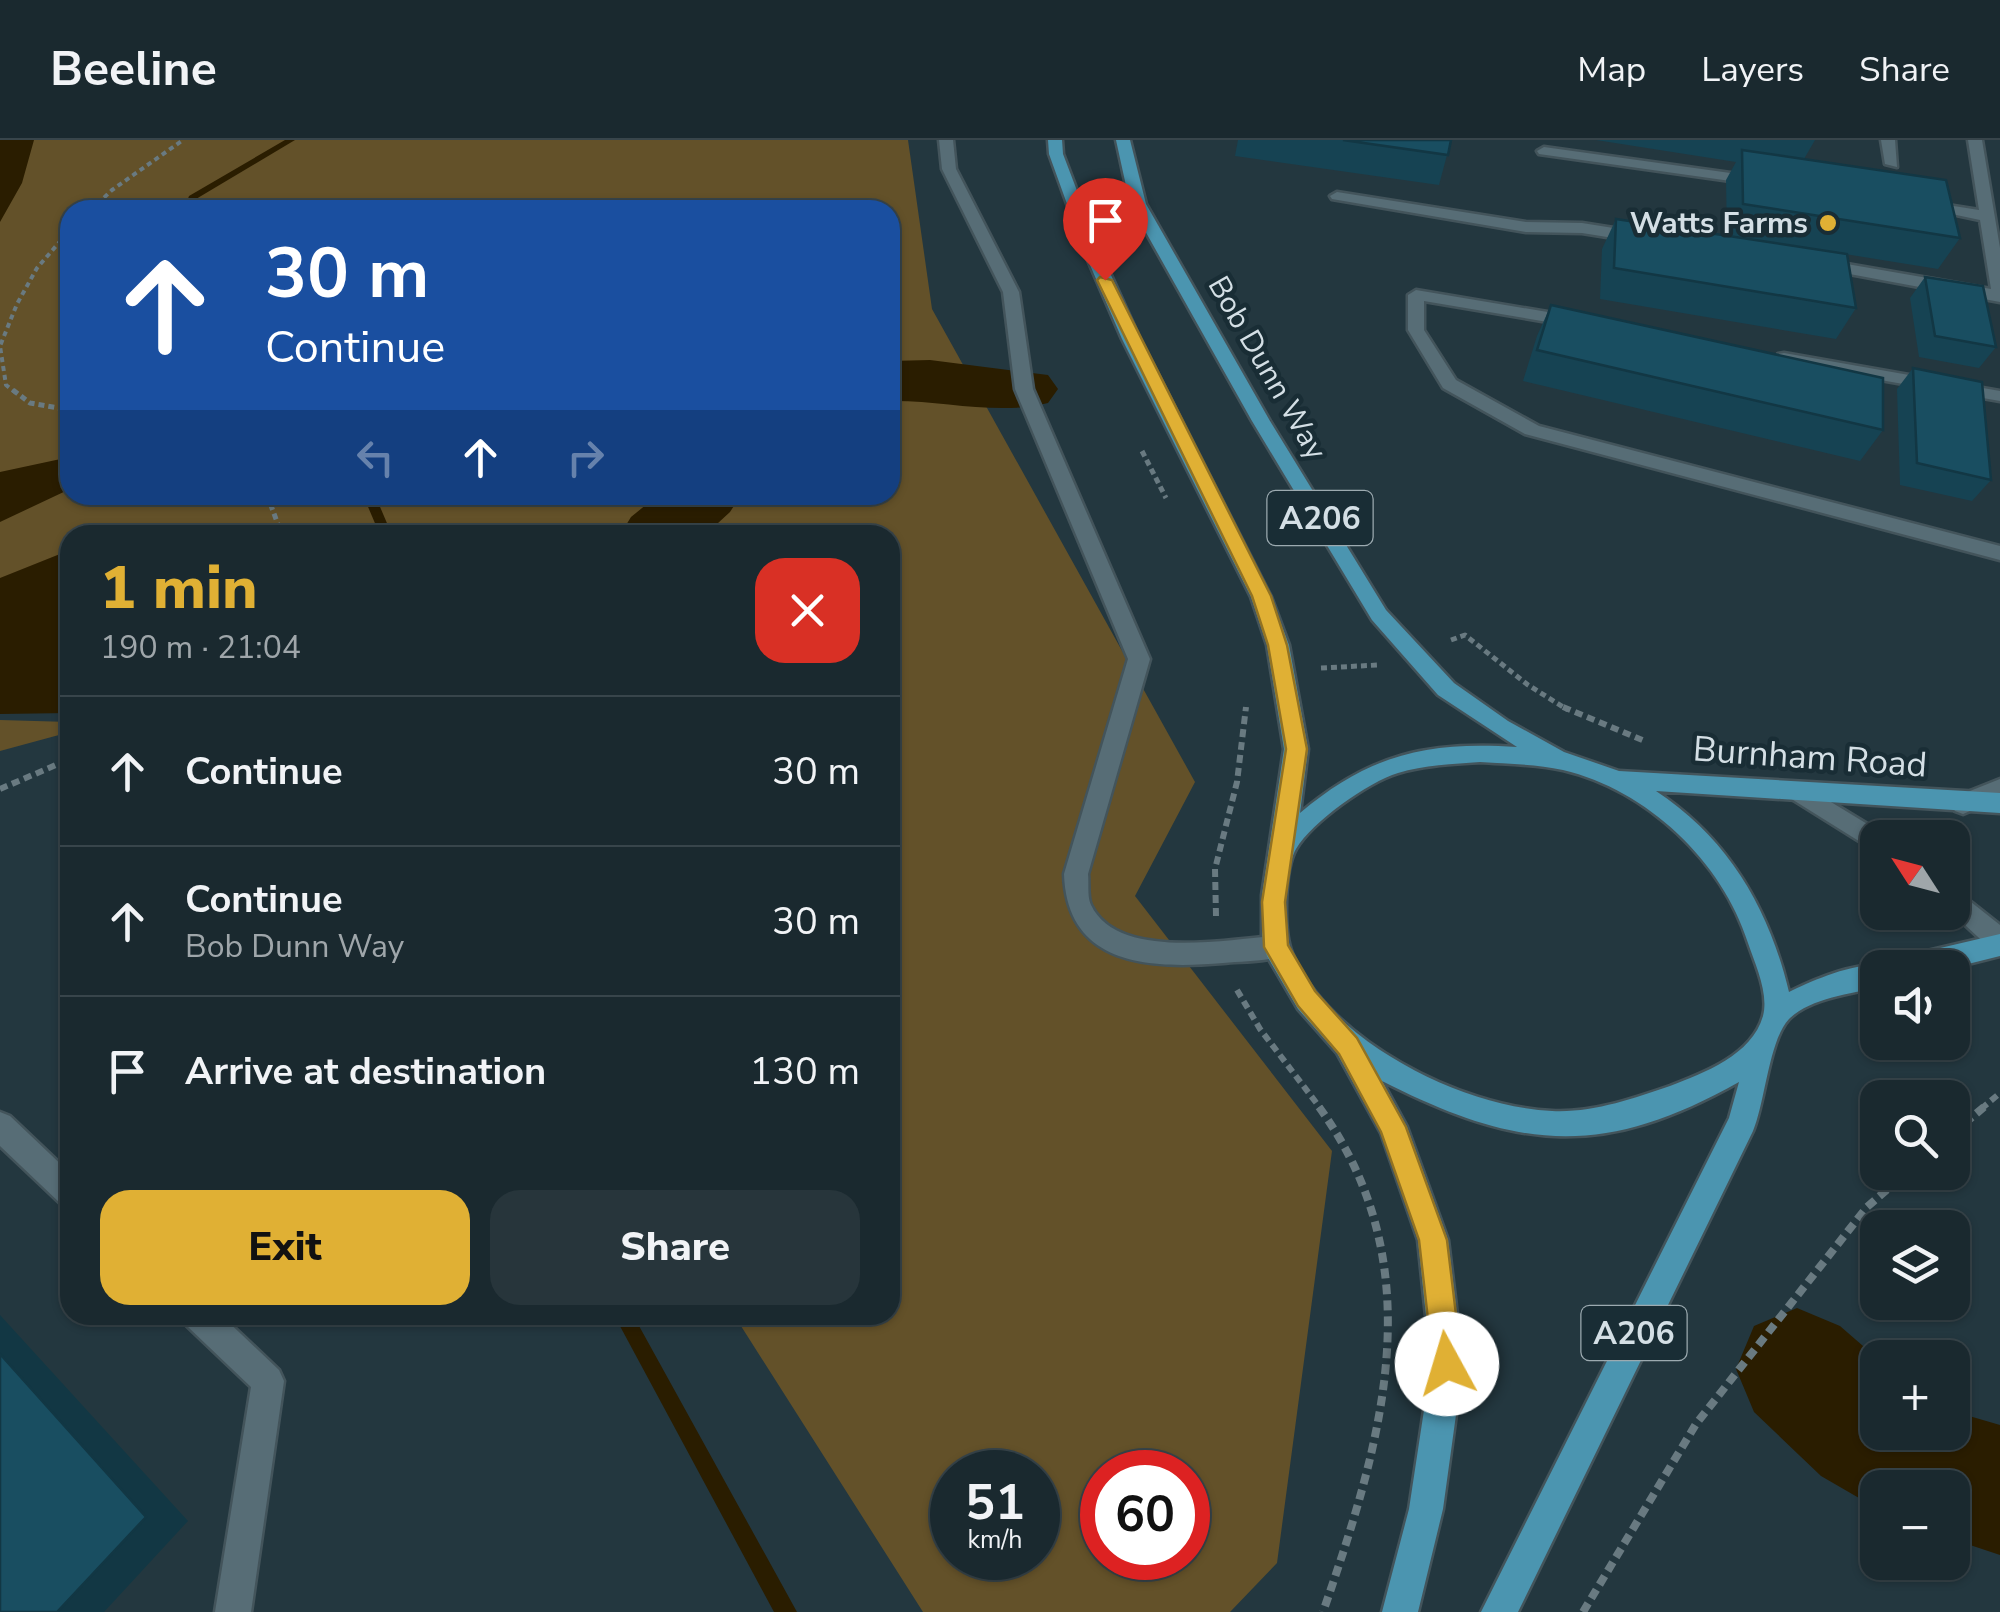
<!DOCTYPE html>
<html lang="en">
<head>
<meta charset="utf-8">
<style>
	body { margin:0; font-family:"Nunito Sans",sans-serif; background:#27353b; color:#f1f3f6; height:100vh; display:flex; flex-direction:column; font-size:38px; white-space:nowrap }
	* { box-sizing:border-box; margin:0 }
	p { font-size:32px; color:#9fa6aa }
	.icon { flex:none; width:55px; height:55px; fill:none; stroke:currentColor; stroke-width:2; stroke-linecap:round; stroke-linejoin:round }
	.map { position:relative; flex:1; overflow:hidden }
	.panel { position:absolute; left:60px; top:385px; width:840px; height:800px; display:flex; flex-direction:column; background:#1a292f; border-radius:30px; box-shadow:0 2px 8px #0004,0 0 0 2px #38454b }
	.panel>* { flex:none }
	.guide { position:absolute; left:60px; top:60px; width:840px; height:305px; border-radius:30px; box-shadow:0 2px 8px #0004,0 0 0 2px #38454b; background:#1a4fa0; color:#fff; overflow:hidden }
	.needle { width:65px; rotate:306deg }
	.controls { position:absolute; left:1860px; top:680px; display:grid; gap:20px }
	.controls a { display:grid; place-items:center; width:110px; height:110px; border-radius:20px; background:#1a292f; box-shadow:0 2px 8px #0004,0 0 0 2px #38454b; font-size:50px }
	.speed { position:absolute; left:930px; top:1310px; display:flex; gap:20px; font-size:50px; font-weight:700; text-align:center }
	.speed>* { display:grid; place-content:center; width:130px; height:130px; border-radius:50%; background:#1a292f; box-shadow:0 2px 8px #0004,0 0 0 2px #38454b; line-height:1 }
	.speed small { font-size:25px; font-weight:400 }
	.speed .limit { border:15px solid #d22; background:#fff; color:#111 }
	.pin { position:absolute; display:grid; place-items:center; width:85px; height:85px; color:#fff; margin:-102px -42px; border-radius:50% 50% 50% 0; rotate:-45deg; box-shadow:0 0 10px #0007 }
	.pin .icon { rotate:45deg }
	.me { position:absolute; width:110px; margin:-55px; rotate:354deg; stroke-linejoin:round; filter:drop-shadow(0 0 8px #0008) }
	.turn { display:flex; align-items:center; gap:35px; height:210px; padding:0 40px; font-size:45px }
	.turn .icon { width:130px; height:130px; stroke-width:2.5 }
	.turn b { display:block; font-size:70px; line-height:85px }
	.lanes { display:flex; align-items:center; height:95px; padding:0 40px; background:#0003; justify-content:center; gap:50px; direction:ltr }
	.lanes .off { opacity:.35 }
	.round { display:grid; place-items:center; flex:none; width:105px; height:105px; border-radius:30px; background:#27353b }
	.head { display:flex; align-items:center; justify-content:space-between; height:170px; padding:0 40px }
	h1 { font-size:60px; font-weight:800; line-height:75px; color:#e0b034 }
	.cta { display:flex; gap:20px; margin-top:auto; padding:20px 40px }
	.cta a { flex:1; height:115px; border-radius:30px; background:#e0b034; color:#111; font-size:40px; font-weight:800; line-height:115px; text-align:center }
	.cta a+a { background:#27353b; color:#f1f3f6 }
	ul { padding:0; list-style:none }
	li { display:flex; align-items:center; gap:30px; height:150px; padding:0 40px; border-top:2px solid #38454b }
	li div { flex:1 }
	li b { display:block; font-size:38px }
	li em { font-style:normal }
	header { display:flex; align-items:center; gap:60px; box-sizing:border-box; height:140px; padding:0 50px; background:#1a292f; border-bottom:2px solid #38454b }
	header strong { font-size:48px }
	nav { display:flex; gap:55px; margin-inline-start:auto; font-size:35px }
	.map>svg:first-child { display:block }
</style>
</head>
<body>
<header>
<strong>Beeline</strong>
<nav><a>Map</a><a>Layers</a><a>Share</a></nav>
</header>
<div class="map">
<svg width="2000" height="1472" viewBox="0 0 2000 1472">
	<rect width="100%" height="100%" fill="#23373f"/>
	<path fill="#635129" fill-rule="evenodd" d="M0 0H908L932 169 1195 642 1135 756 1332 1011 1277 1423 1230 1472H923L734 1175H890V395H70V565L0 550ZM70 70H890V355H70ZM952 1332H1038V1418H952ZM1102 1332H1188V1418H1102Z
		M0 580 70 582V592L0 611Z"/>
	<path fill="#2a1d00" d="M0 0H34L22 43 0 82Z
		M70 317V349L0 382V332Z
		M70 410V573L0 574V438Z"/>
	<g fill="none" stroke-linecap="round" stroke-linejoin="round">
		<path fill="#2a1d00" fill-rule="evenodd" d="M285 0H295L196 59 194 70H184L189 56Z
			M363 355H375L392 395H380Z
			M614 1175H633L797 1472H774Z"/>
		<path fill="#2a1d00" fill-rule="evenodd" d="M930 220 1048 235 1058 249 1048 263C998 276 942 260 890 261V221Z
			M658 355H741L730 372 705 395H620L631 377Z
			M1797 1168 1840 1186 1878 1219V1292H1952V1271L2000 1285V1415L1952 1399V1348H1878V1369L1821 1336 1754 1272 1736 1229 1754 1186Z"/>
		<defs>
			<path id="minor" d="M939 0H953L956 29 1019 152 1033 249 1150 519 1088 734C1089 743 1087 757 1091 765 1118 821 1227 799 1276 796L1285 799 1289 807 1285 815C1266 822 1243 821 1223 823 1150 829 1067 826 1064 734L1128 519 1015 249 1003 152 942 29Z
				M1881 0H1895L1897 27 1885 24Z
				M1968 0H1982L2000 108V162L1812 127V121L1818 119 1991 149 1980 80 1914 66 1922 61 1979 70Z
				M1544 7 1759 37 1766 41 1759 45 1539 14 1537 11Z
				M1337 52 1526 82 1582 83 1645 93 1653 98 1645 103 1582 93 1526 92 1332 59 1330 56Z
				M1416 150 1583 178V186L1577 187 1424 161V190L1456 240 1539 286 2000 406V420L1525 294 1443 248 1408 190V155Z
				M1784 213 2000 251V261L1778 222V214Z
				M2000 639V658L1963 674 1955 671 1951 664 1955 657Z
				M1798 642 1887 696 1878 698V713L1790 658 1786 651 1790 644Z
				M1952 747 2000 785V812L1991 809 1951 772Z
				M0 972 10 976 70 1033V1068L60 1063 0 1006Z
				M182 1175H221L279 1230 284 1241 251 1472H215L251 1247 187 1186Z"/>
			<path id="major" d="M1048 0H1062L1063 14 1100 111 1140 199 1271 457 1289 505 1308 609 1300 673C1370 614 1428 601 1517 607L1438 555 1372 480 1252 281 1130 64 1116 0H1130L1146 64 1270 281 1386 470 1454 543 1508 581 1564 612 1619 631 2000 653V673L1656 651C1729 699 1769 769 1789 852 1811 841 1865 817 1888 828H1878V847C1851 854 1810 858 1789 879 1769 900 1765 963 1753 991L1518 1472H1481L1729 978 1739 942C1602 1019 1518 1010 1382 941L1407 987 1448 1100 1463 1224 1443 1369 1418 1472H1382L1409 1369 1431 1224 1418 1100 1381 993 1337 913 1298 869 1267 816 1262 795V755L1284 609 1267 505 1251 457 1122 199 1084 111 1049 14ZM1480 622C1507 624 1536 624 1563 630 1647 650 1722 721 1748 803 1755 824 1769 853 1763 876 1752 915 1704 933 1670 946 1632 959 1592 973 1552 971 1461 967 1328 900 1292 813 1283 791 1284 730 1296 709 1312 682 1368 642 1398 633 1424 625 1453 624 1480 622Z
				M2000 794V816L1952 828H1893L1897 820 1906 816Z"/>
		</defs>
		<use href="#minor" stroke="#43545b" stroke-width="5"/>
		<use href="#major" stroke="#43545b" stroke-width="5"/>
		<path stroke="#697a81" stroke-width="4" stroke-dasharray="5 4" stroke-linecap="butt" d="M91 70 112 50 183 0
			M16 253 6 245 0 206 17 164 37 128 70 90"/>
		<path stroke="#697a81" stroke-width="5" stroke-dasharray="6 4" stroke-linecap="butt" d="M13 250 30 263 70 270
			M1142 311 1166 358
			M267 355 282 395
			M1451 500 1465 495 1528 545 1568 570
			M1321 528 1378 525"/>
		<path stroke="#697a81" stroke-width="6" stroke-dasharray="8 5" stroke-linecap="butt" d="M1563 567 1647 602
			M0 649 70 619
			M1216 776 1215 729 1237 642 1246 567
			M1237 850 1260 889 1321 969
			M1981 969 2000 953"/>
		<path stroke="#697a81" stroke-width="8" stroke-dasharray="10 6" stroke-linecap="butt" d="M1319 967C1435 1127 1382 1302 1323 1472
			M1952 994 1984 967
			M1583 1472 1696 1284 1867 1067 1907 1032"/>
		<use href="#minor" fill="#576d76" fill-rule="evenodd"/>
		<use href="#major" fill="#4b95b0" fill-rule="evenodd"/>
	</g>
	<path fill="#164353" d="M1238 0H1451L1439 45 1235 16Z
		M1596 0H1815L1804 19 1960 98 1938 129 1727 95 1726 40 1736 22Z
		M1616 79 1856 168 1836 199 1600 159 1602 109Z
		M1925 137 1996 207 1979 228 1919 217 1910 158Z
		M1551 165 1883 290 1860 321 1523 241 1537 196Z
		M1913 228 1991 340 1972 361 1900 345 1897 249Z"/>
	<path fill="#123744" d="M0 1175 188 1381 104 1472H57L0 1214Z"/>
	<path fill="#194e61" stroke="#123744" stroke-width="2.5" d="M1343 0H1451L1448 15Z
		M1742 10 1946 40 1960 98 1743 64Z
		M1616 79 1847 114 1856 168 1614 128Z
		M1925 137 1983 146 1996 207 1935 196Z
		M1551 165 1883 238V290L1537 210Z
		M1913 228 1982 242 1991 340 1917 323Z
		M0 1214 146 1377 57 1472H0Z"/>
	<path fill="#e0b034" stroke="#927222" stroke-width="2.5" d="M1100 137 1112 140 1271 456 1287 505 1307 609 1285 762 1288 805 1315 851 1357 898 1406 987 1447 1100 1462 1224 1458 1234 1447 1239 1437 1234 1433 1224 1419 1100 1381 992 1339 914 1298 866 1264 807 1262 762 1286 609 1268 505 1252 456 1097 140Z"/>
	<circle fill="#e0b034" stroke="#192d35" stroke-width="4" cx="1828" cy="83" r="10"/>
	<g text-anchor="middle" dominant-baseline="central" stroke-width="9" stroke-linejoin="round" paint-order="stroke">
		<g font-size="30" font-weight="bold" fill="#d4dfe5" stroke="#192d35" text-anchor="end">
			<text x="1808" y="83">Watts Farms</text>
		</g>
		<g font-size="30" fill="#d4dfe5" stroke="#192d35">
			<text transform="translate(1267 228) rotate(60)">Bob Dunn Way</text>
		</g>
		<g fill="#192d35" stroke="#9caab0" stroke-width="2.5">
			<rect x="1267.5" y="351" width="105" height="54" rx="8"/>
			<rect x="1581.5" y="1166" width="105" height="54" rx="8"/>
		</g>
		<g font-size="32" font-weight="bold" fill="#d4dfe5">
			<text x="1320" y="378">A206</text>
			<text x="1634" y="1193">A206</text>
		</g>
		<g font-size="35" fill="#d4dfe5" stroke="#192d35">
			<text transform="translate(1810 617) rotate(4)">Burnham Road</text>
		</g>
	</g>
</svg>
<div class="controls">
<a><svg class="needle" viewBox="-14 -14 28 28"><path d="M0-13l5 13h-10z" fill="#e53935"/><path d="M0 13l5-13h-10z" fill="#9fa6aa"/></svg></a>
<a><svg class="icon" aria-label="sound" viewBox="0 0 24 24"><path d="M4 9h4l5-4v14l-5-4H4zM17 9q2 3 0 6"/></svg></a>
<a><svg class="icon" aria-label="search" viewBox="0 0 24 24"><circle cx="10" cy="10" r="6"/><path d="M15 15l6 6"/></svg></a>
<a><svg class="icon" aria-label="layers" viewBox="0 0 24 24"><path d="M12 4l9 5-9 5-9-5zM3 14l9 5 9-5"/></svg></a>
<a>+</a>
<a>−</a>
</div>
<div class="speed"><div>51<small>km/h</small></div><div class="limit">60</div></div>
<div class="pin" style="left:1105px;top:140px;background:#d93025"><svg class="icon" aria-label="arrive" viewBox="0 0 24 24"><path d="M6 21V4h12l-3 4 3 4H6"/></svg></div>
<svg class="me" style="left:1447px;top:1224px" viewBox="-20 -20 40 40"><circle r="19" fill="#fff"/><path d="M0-13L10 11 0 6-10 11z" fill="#e0b034"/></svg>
<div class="guide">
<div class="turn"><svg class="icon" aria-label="ahead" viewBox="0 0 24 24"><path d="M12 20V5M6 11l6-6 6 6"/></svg><div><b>30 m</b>Continue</div></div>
<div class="lanes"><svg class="icon off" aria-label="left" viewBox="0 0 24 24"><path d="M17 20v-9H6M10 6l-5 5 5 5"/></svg><svg class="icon" aria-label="ahead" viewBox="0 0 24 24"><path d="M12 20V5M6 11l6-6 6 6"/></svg><svg class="icon off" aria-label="right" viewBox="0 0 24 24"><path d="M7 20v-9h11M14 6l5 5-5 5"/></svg></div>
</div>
<section class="panel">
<div class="head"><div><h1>1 min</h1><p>190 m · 21:04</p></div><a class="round" style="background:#d93025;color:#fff"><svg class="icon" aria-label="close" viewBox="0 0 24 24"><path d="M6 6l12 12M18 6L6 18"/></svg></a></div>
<ul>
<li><svg class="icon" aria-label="ahead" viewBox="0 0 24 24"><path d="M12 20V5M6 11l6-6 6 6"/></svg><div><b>Continue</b></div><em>30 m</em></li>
<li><svg class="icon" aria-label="ahead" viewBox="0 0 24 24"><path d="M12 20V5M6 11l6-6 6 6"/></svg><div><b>Continue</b><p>Bob Dunn Way</p></div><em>30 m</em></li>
<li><svg class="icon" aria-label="arrive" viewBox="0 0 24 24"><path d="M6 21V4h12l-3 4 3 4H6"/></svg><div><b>Arrive at destination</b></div><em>130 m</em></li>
</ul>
<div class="cta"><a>Exit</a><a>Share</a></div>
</section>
</div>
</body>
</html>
